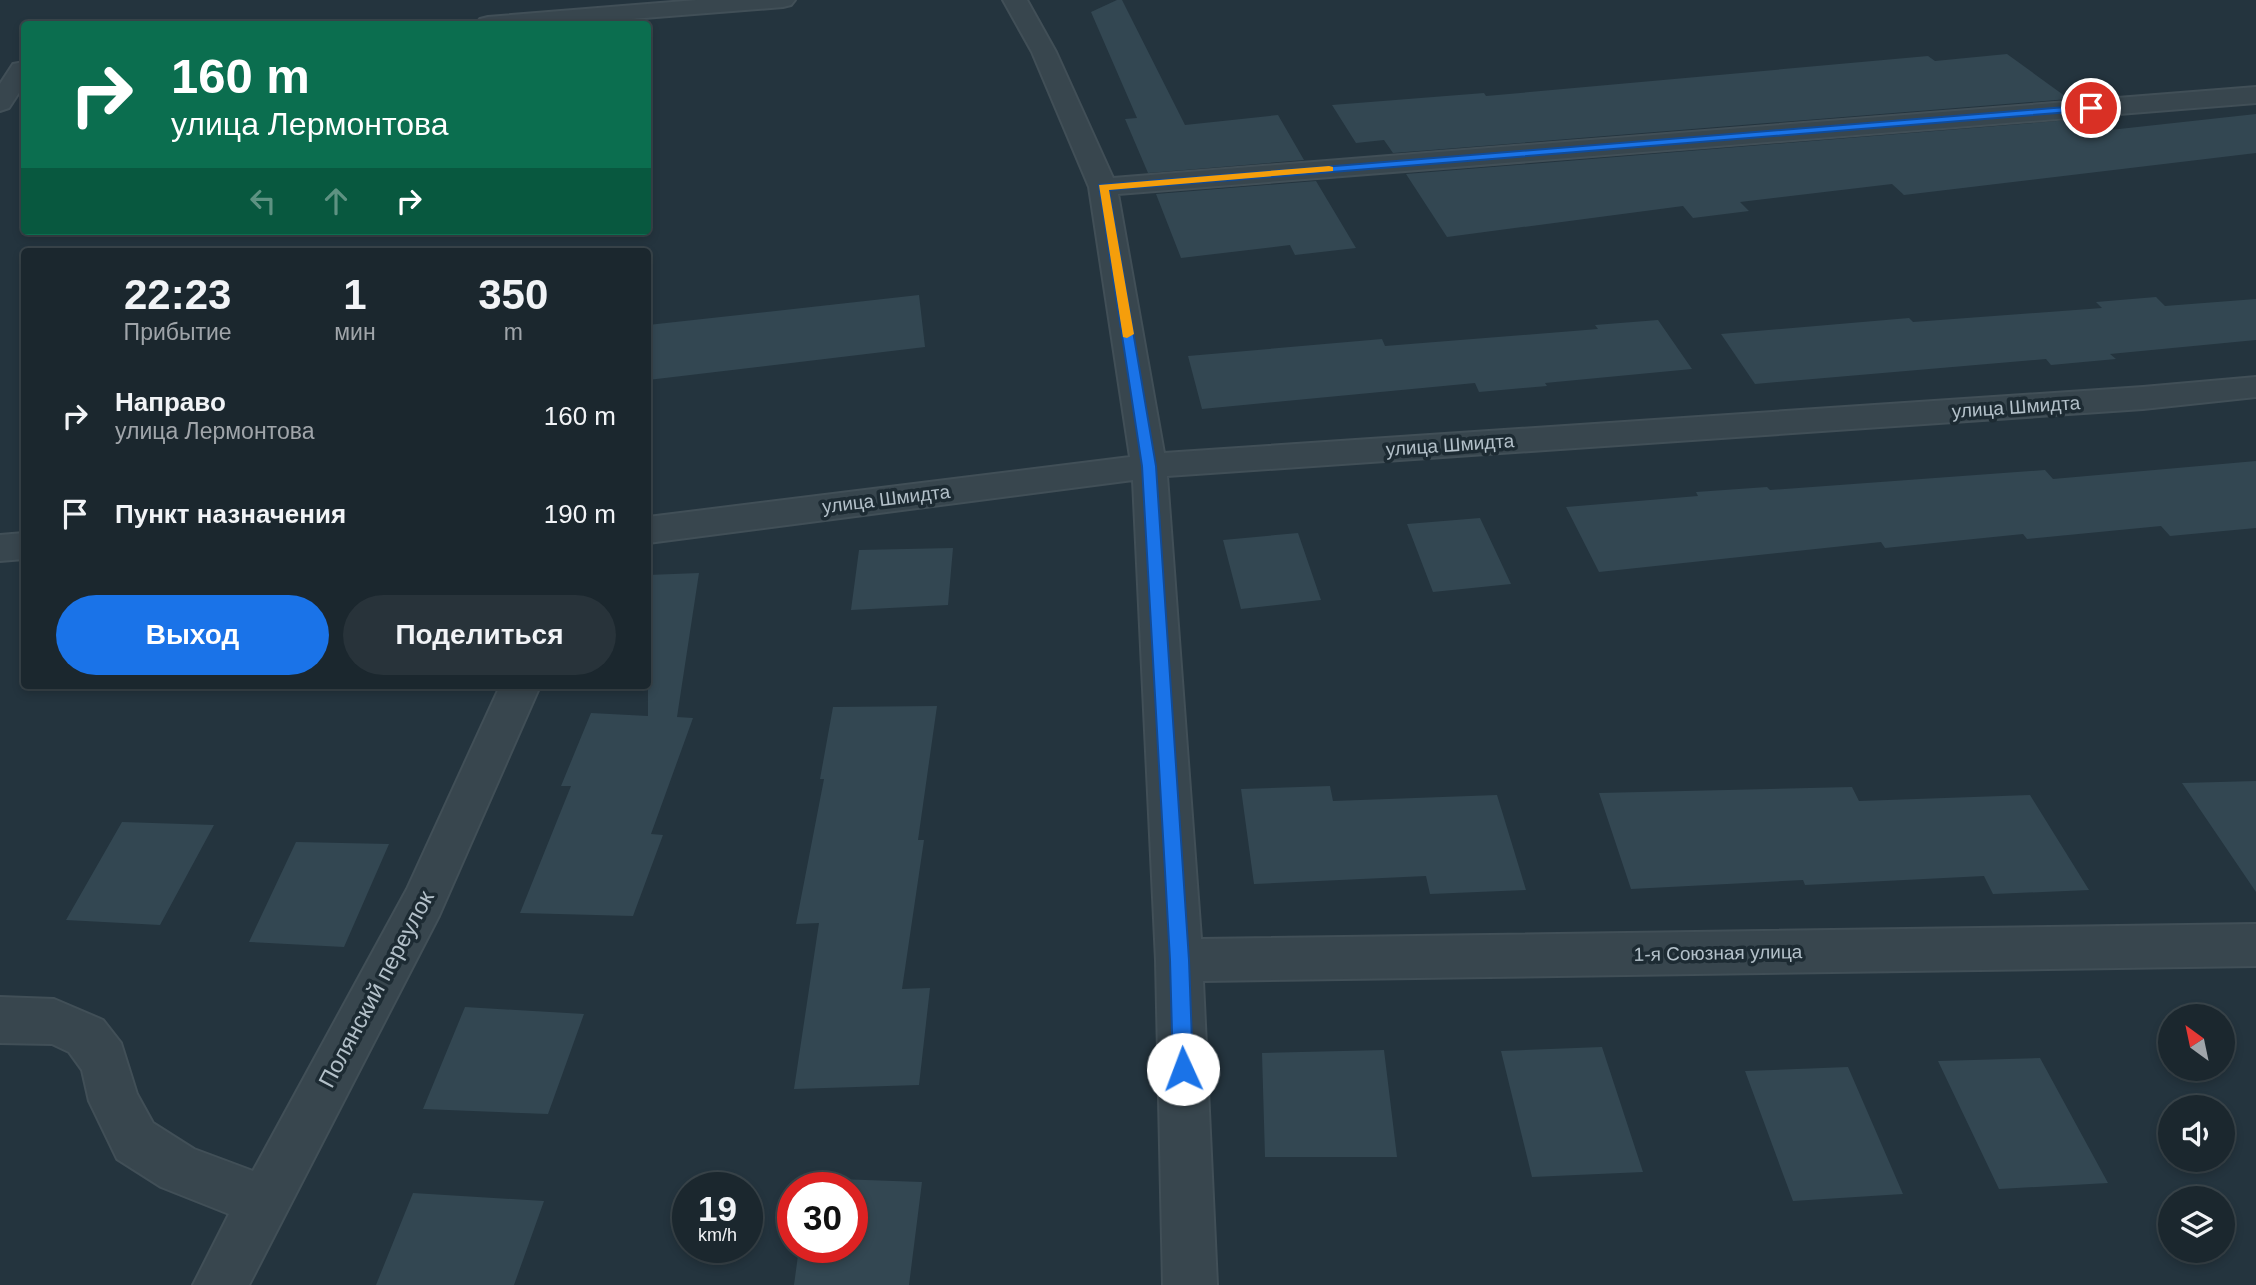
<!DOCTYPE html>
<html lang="ru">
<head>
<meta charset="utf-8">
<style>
	body { margin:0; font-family:Helvetica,sans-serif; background:#28333a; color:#f1f3f6; height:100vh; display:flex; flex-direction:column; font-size:26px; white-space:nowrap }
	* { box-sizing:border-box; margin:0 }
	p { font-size:23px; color:#a0a5aa }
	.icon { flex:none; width:38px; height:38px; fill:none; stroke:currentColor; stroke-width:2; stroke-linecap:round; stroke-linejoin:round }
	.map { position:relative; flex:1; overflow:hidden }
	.panel { position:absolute; left:21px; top:248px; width:630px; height:441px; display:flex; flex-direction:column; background:#1b272e; border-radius:7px; box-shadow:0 4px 10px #0003,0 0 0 2px #39444a }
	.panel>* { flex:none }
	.banner { position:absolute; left:21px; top:21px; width:630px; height:214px; border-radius:7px; box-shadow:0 4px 10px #0003,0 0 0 2px #39444a; background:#0b6e4f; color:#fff; overflow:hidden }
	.needle { width:46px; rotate:327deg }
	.controls { position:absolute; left:2158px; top:1004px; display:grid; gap:14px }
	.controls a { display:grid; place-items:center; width:77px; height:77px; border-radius:50%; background:#1b272e; box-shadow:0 4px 10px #0003,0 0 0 2px #39444a; font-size:35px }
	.speed { position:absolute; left:672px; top:1172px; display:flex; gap:14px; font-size:35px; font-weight:700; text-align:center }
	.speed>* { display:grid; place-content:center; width:91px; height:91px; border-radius:50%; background:#1b272e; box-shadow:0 4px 10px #0003,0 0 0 2px #39444a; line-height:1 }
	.speed small { font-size:18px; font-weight:400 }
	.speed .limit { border:10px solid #d22; background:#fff; color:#111 }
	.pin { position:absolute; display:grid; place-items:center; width:60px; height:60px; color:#fff; margin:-30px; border:4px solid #fff; border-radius:50%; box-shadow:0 2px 7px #0007 }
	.me { position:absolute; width:77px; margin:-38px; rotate:358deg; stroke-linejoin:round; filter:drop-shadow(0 0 5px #0008) }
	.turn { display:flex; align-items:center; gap:24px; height:147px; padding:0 35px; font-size:32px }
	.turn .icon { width:91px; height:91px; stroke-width:2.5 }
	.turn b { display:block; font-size:49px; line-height:60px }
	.lanes { display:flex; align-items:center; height:66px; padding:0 35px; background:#0003; justify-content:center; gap:35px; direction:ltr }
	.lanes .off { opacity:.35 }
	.eta { display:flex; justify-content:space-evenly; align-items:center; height:119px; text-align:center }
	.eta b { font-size:42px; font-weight:600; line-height:49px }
	.cta { display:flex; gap:14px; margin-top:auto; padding:14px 35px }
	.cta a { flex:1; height:80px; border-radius:42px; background:#1a73e8; color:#fff; font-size:28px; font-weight:600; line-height:80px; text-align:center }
	.cta a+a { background:#28333a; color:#f1f3f6 }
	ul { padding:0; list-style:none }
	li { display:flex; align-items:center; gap:21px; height:98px; padding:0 35px }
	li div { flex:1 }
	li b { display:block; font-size:26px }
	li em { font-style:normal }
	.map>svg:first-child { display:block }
</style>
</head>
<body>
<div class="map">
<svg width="2256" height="1285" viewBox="0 0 2256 1285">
	<rect width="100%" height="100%" fill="#24343e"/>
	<path fill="#334752" d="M1117 0H1122L1185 125 1278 115 1304 160 1148 173 1125 119 1137 118 1091 12Z
		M2007 54 2069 99 1393 153 1384 140 1356 143 1332 105 1484 93 1486 96 1928 56 1935 61Z
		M2256 114V153L1904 195 1892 184 1740 202 1749 211 1693 218 1683 206 1447 237 1406 174 2095 118 2110 130Z
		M1316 181 1356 248 1295 255 1290 245 1181 258 1156 194Z
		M919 295 925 347 648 380V325Z
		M2156 297 2165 306 2256 299V340L2110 354 2116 359 2051 365 2046 359 1755 384 1721 334 1909 318 1913 322 2102 308 2096 302Z
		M1658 320 1692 369 1545 383 1547 386 1479 392 1475 383 1202 409 1188 356 1382 339 1385 346 1598 329 1595 325Z
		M2256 461V528L2170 536 2161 526 2027 539 2023 534 1885 548 1881 542 1599 572 1566 507 1698 496 1696 492 1767 487 1770 490 2045 470 2053 479Z
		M1480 518 1511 584 1433 592 1407 524Z
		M1298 533 1321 600 1241 609 1223 540Z
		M953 548 948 605 851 610 859 550Z
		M699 573 677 717 693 718 651 834 663 835 633 916 520 913 571 786H561L591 713 648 716V575Z
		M937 706 918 840H924L902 989 930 988 919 1085 794 1089 819 923 796 924 824 779H820L833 707Z
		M2256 781V892L2182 783Z
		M1330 786 1333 801 1497 795 1526 890 1430 894 1426 876 1254 884 1241 789Z
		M1852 787 1859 801 2030 795 2089 890 1993 894 1984 876 1805 885 1803 880 1631 889 1599 793Z
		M122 822 214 825 160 925 66 920Z
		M296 842 389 844 344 947 249 942Z
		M465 1007 584 1014 548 1114 423 1109Z
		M1602 1047 1643 1172 1532 1177 1501 1051Z
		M1384 1050 1397 1157H1265L1262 1053Z
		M2040 1058 2108 1183 1999 1189 1938 1061Z
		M1848 1067 1903 1194 1793 1201 1745 1071Z
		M810 1178 922 1182 909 1285H794L799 1248H852V1188H808Z
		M413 1193 544 1201 514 1285H376Z"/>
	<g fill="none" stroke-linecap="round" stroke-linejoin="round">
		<defs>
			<path id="minor" d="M697 0H795L791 5 783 7 568 24H476L480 19 488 17Z
				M1003 0H1027L1056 52 1113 178 2256 87V103L1118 194 1164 453 2143 387 2256 377V397L2143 409 1167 476 1201 939 2256 924V966L1203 981 1217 1285H1163L1156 960 1133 480 648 543V517L1130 457 1089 187 1032 52Z
				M24 62V85L9 108 0 111V84L13 64Z
				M24 533V559L0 561V535Z
				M500 686H540L439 916 249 1285H193L229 1214 161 1187 117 1159 89 1101 82 1070 69 1052 52 1044 0 1043V997L54 999 103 1020 121 1043 137 1094 153 1123 194 1149 253 1171 407 889Z"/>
		</defs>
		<use href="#minor" stroke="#414f57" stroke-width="4"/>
		<use href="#minor" fill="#38464e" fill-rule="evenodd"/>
	</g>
	<path fill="#1a73e8" stroke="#114b97" stroke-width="2" d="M2091 105 2097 108 2095 110 1109 190 1156 466 1189 960 1193 1069 1190 1075 1183 1078 1176 1075 1173 1069 1170 960 1142 466 1099 185Z"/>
	<path fill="#f59e0b" d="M1329 166 1333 167V171L1109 190 1134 334 1127 338 1123 337 1099 185Z"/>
	<g text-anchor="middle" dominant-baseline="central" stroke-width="7" stroke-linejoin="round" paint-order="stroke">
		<g font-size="19" fill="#b3c0c9" stroke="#1d2b33">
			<text transform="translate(2016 407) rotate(-4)">улица Шмидта</text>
			<text transform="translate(1450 445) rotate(-4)">улица Шмидта</text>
			<text transform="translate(886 499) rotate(-7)">улица Шмидта</text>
			<text transform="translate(1718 953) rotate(-1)">1-я Союзная улица</text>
		</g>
		<g font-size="23" fill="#b3c0c9" stroke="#1d2b33">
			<text transform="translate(376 989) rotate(-62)">Полянский переулок</text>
		</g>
	</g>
</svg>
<div class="controls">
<a><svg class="needle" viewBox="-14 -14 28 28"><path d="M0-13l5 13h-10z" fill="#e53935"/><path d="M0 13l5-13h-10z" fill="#a0a5aa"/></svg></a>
<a><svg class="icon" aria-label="sound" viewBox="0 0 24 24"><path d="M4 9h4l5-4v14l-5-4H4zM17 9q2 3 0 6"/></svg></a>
<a><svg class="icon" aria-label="layers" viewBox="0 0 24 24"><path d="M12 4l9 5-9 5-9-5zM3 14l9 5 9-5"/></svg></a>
</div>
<div class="speed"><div>19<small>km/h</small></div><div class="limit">30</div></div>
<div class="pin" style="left:2091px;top:108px;background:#d93025"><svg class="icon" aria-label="arrive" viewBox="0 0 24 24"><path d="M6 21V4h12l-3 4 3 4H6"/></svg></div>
<svg class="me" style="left:1183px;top:1069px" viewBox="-20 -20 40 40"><circle r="19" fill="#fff"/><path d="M0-13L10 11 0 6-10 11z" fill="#1a73e8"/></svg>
<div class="banner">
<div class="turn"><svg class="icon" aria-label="right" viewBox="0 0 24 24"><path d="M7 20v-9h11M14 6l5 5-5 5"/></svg><div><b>160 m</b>улица Лермонтова</div></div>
<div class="lanes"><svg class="icon off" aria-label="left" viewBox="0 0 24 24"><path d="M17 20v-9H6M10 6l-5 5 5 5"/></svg><svg class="icon off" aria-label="ahead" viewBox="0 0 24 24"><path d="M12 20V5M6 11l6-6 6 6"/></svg><svg class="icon" aria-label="right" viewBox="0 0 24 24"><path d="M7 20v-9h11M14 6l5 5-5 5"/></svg></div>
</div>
<section class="panel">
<div class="eta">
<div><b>22:23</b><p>Прибытие</p></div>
<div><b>1</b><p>мин</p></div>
<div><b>350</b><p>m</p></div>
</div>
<ul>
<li><svg class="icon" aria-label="right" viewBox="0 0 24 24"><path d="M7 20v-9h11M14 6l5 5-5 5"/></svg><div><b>Направо</b><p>улица Лермонтова</p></div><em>160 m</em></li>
<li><svg class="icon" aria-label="arrive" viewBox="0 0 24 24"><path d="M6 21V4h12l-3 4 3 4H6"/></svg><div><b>Пункт назначения</b></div><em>190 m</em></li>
</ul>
<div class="cta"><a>Выход</a><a>Поделиться</a></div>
</section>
</div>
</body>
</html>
